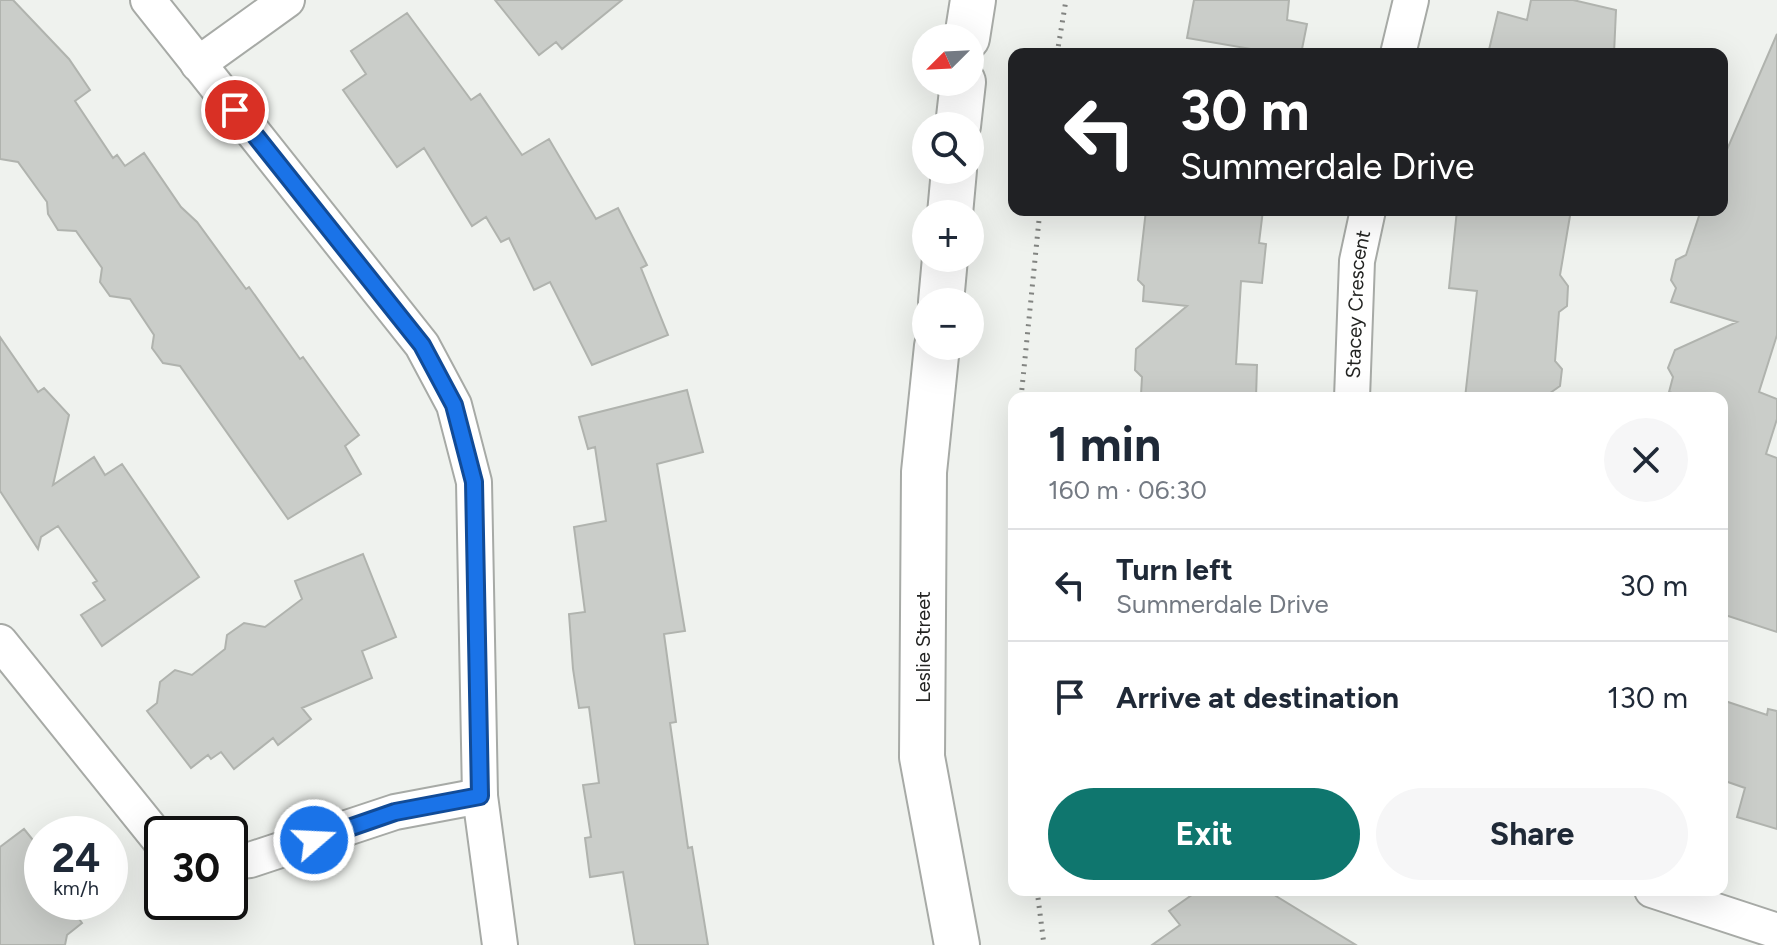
<!DOCTYPE html>
<html lang="en">
<head>
<meta charset="utf-8">
<style>
	body { margin:0; font-family:Figtree,sans-serif; background:#f6f6f7; color:#1f2937; height:100vh; display:flex; flex-direction:column; font-size:30px; white-space:nowrap }
	* { box-sizing:border-box; margin:0 }
	p { font-size:26px; color:#747a83 }
	.icon { flex:none; width:44px; height:44px; fill:none; stroke:currentColor; stroke-width:2; stroke-linecap:round; stroke-linejoin:round }
	.map { position:relative; flex:1; overflow:hidden }
	.side { position:absolute; left:1008px; top:392px; width:720px; height:504px; display:flex; flex-direction:column; background:#fff; border-radius:16px; box-shadow:0 8px 32px #0002 }
	.side>* { flex:none }
	.guide { position:absolute; left:1008px; top:48px; width:720px; height:168px; border-radius:16px; box-shadow:0 8px 32px #0002; background:#202124; color:#fff; overflow:hidden }
	.needle { width:52px; rotate:246deg }
	.tools { position:absolute; left:912px; top:24px; display:grid; gap:16px }
	.tools a { display:grid; place-items:center; width:72px; height:72px; border-radius:50%; background:#fff; box-shadow:0 8px 32px #0002; font-size:40px }
	.speed { position:absolute; left:24px; top:816px; display:flex; gap:16px; font-size:40px; font-weight:700; text-align:center }
	.speed>* { display:grid; place-content:center; width:104px; height:104px; border-radius:50%; background:#fff; box-shadow:0 8px 32px #0002; line-height:1 }
	.speed small { font-size:20px; font-weight:400 }
	.speed .limit { border:4px solid #111; border-radius:12px; background:#fff; color:#111 }
	.pin { position:absolute; display:grid; place-items:center; width:68px; height:68px; color:#fff; margin:-34px; border:4px solid #fff; border-radius:50%; box-shadow:0 2px 8px #0007 }
	.me { position:absolute; width:88px; margin:-44px; rotate:71deg; stroke-linejoin:round; filter:drop-shadow(0 0 6px #0008) }
	.turn { display:flex; align-items:center; gap:28px; height:168px; padding:0 40px; font-size:36px }
	.turn .icon { width:104px; height:104px; stroke-width:2.5 }
	.turn b { display:block; font-size:56px; line-height:68px }
	.round { display:grid; place-items:center; flex:none; width:84px; height:84px; border-radius:42px; background:#f6f6f7 }
	.overview { display:flex; align-items:center; justify-content:space-between; height:136px; padding:0 40px }
	h1 { font-size:48px; font-weight:700; line-height:60px }
	.action { display:flex; gap:16px; margin-top:auto; padding:16px 40px }
	.action a { flex:1; height:92px; border-radius:48px; background:#0f766e; color:#fff; font-size:32px; font-weight:700; line-height:92px; text-align:center }
	.action a+a { background:#f6f6f7; color:#1f2937 }
	ul { padding:0; list-style:none }
	li { display:flex; align-items:center; gap:24px; height:112px; padding:0 40px; border-top:2px solid #e0e1e3 }
	li div { flex:1 }
	li b { display:block; font-size:30px }
	li em { font-style:normal }
	.map>svg:first-child { display:block }
</style>
</head>
<body>
<div class="map">
<svg width="1777" height="945" viewBox="0 0 1777 945">
	<rect width="100%" height="100%" fill="#eff2ee"/>
	<path fill="#cacdc9" stroke="#b0b3ae" stroke-width="2" d="M0 0H13L69 59 90 90 75 101 113 158 117 155 125 166 144 153 181 207 197 222 246 289 249 287 300 359 303 357 359 435 345 446 361 474 288 519 180 366 163 363 152 348 154 335 130 299 110 296 100 282 102 268 76 231 58 230 48 214 47 202 18 162 0 159Z
		M495 0H622L562 49 556 42 539 55Z
		M1194 0H1289L1287 20 1307 24 1301 54H1256L1257 50 1187 38Z
		M1531 0H1573L1616 10 1614 54H1488L1498 12 1527 20Z
		M407 13 471 100 480 94 522 155 549 139 596 219 618 208 647 265 641 268 668 335 592 365 550 282 534 290 509 238 501 242 486 217 472 226 424 148 397 167 343 90 366 74 351 51Z
		M1777 34V335L1759 392 1777 399V419L1766 454 1777 458V632L1722 614V398H1687L1669 392 1673 377 1668 368 1675 350 1737 322 1671 302 1676 288 1671 280 1676 260 1686 255 1701 210H1722V153L1726 152Z
		M1146 210H1263L1259 243 1266 244 1262 283 1241 281 1236 364 1257 365 1256 398 1141 395 1142 377 1135 370 1136 349 1187 306 1143 301 1144 286 1138 280Z
		M1457 210H1571L1560 275 1568 286 1567 306 1559 312 1555 361 1562 369 1560 386 1543 398H1465L1477 291 1449 288Z
		M0 337 38 392 44 388 69 415 53 485 94 457 105 475 122 464 199 577 102 646 81 615 105 600 93 583 97 581 58 526 41 537 38 549 0 491Z
		M687 390 703 452 657 464 685 631 664 634 676 722 670 723 688 848 692 847 708 945H635L623 872 590 877 585 838 591 837 583 785 599 783 589 707 579 708 573 669 569 614 585 612 574 527 606 521 595 447 588 449 579 417Z
		M363 554 396 637 362 651 372 678 302 708 311 719 278 745 273 738 234 769 221 752 211 759 208 755 191 768 147 711 157 703 160 682 175 670 192 675 225 649 227 635 244 623 265 627 302 599 295 581Z
		M1722 700 1767 715 1768 709 1777 711V829L1737 817 1745 788 1722 780Z
		M24 829 42 851V902H67L82 923 67 935 65 945H0V847Z
		M1199 890H1266L1356 945H1152L1180 925 1169 911Z"/>
	<g fill="none" stroke-linecap="round" stroke-linejoin="round">
		<defs>
			<g id="street">
				<path d="M148 0 422 345 454 405 474 482 480 796 500 945"/>
				<path d="M1398 54 1411 0"/>
				<path d="M198 64 287 0"/>
				<path id="s1" d="M1352 398 1357 261 1368 210"/>
				<path d="M0 642 162 843"/>
				<path d="M230 862 250 860 395 812 480 796"/>
				<path d="M1652 890 1777 931"/>
			</g>
			<path id="secondary" d="M967 38 973 0
				M958 126 963 82
				M950 214 954 170
				M941 302 945 258
				M937 346 924 472 922 757 957 945"/>
		</defs>
		<use href="#street" stroke="#a7aaa6" stroke-width="38"/>
		<use href="#secondary" stroke="#a7aaa6" stroke-width="48"/>
		<path stroke="#828481" stroke-width="5" stroke-dasharray="2 6" stroke-linecap="butt" d="M1057 54 1066 0
			M1021 398 1040 210
			M1037 890 1044 945"/>
		<use href="#street" stroke="#fff" stroke-width="34"/>
		<use href="#secondary" stroke="#fff" stroke-width="44"/>
	</g>
	<g fill="none" stroke-linecap="round" stroke-linejoin="round">
		<defs>
			<path id="route" d="M235 110 422 345 454 405 474 482 480 796 395 812 314 840"/>
		</defs>
		<use href="#route" stroke="#114b97" stroke-width="20"/>
		<use href="#route" stroke="#1a73e8" stroke-width="14"/>
	</g>
	<g text-anchor="middle" dominant-baseline="central" stroke-width="6" stroke-linejoin="round" paint-order="stroke">
		<g font-size="20" fill="#232422" stroke="#fff">
			<text stroke="none"><textPath href="#s1" startOffset="94">Stacey Crescent</textPath></text>
			<text transform="translate(923 647) rotate(-90)">Leslie Street</text>
		</g>
	</g>
</svg>
<div class="tools">
<a><svg class="needle" viewBox="-14 -14 28 28"><path d="M0-13l5 13h-10z" fill="#e53935"/><path d="M0 13l5-13h-10z" fill="#747a83"/></svg></a>
<a><svg class="icon" aria-label="search" viewBox="0 0 24 24"><circle cx="10" cy="10" r="6"/><path d="M15 15l6 6"/></svg></a>
<a>+</a>
<a>−</a>
</div>
<div class="speed"><div>24<small>km/h</small></div><div class="limit">30</div></div>
<div class="pin" style="left:235px;top:110px;background:#d93025"><svg class="icon" aria-label="arrive" viewBox="0 0 24 24"><path d="M6 21V4h12l-3 4 3 4H6"/></svg></div>
<svg class="me" style="left:314px;top:840px" viewBox="-20 -20 40 40"><circle r="17" fill="#1a73e8" stroke="#fff" stroke-width="3"/><path d="M0-11L8 9 0 5-8 9z" fill="#fff"/></svg>
<div class="guide">
<div class="turn"><svg class="icon" aria-label="left" viewBox="0 0 24 24"><path d="M17 20v-9H6M10 6l-5 5 5 5"/></svg><div><b>30 m</b>Summerdale Drive</div></div>
</div>
<section class="side">
<div class="overview"><div><h1>1 min</h1><p>160 m · 06:30</p></div><a class="round"><svg class="icon" aria-label="close" viewBox="0 0 24 24"><path d="M6 6l12 12M18 6L6 18"/></svg></a></div>
<ul>
<li><svg class="icon" aria-label="left" viewBox="0 0 24 24"><path d="M17 20v-9H6M10 6l-5 5 5 5"/></svg><div><b>Turn left</b><p>Summerdale Drive</p></div><em>30 m</em></li>
<li><svg class="icon" aria-label="arrive" viewBox="0 0 24 24"><path d="M6 21V4h12l-3 4 3 4H6"/></svg><div><b>Arrive at destination</b></div><em>130 m</em></li>
</ul>
<div class="action"><a>Exit</a><a>Share</a></div>
</section>
</div>
</body>
</html>
